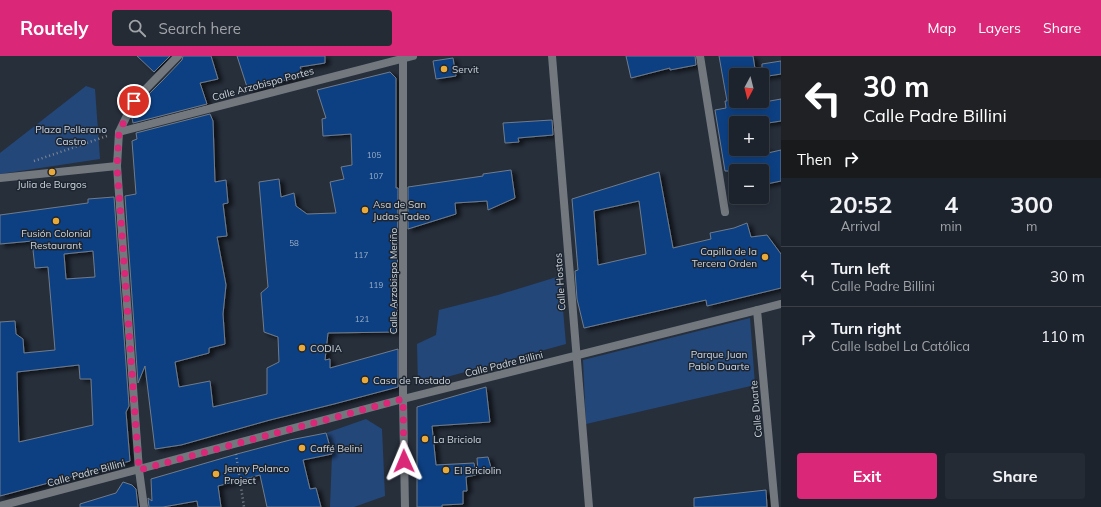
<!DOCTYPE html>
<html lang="en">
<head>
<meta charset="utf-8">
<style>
	body { margin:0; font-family:Mulish,sans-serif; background:#252b34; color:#f1f3f6; height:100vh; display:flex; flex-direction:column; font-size:15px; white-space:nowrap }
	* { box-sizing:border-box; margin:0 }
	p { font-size:13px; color:#a0a4a9 }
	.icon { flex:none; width:22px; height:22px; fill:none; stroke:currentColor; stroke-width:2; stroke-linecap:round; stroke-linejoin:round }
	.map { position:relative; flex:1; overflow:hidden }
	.sheet { display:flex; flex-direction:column; background:#1d232c; width:320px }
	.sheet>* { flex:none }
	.top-card { background:#202124; color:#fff; overflow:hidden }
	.needle { width:26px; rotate:187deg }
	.fabs { position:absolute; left:729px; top:12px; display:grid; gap:8px }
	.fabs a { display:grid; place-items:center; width:40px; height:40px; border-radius:4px; background:#1d232c; box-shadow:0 2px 10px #0003,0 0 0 1px #3b4048; font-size:20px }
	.pin { position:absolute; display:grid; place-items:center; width:34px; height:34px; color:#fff; margin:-17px; border:2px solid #fff; border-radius:50%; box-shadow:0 1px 4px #0007 }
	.me { position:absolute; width:44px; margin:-22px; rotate:359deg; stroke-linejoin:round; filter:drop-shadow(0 0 3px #0008) }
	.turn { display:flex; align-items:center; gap:14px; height:84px; padding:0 16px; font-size:18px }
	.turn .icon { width:52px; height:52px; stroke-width:2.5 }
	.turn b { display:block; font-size:28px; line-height:34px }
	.then { display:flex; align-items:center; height:38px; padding:0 16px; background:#0003; gap:8px; font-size:15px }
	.eta { display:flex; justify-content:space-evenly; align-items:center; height:68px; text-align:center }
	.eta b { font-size:24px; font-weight:700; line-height:28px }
	.primary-button { display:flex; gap:8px; margin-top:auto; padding:8px 16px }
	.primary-button a { flex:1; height:46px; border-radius:4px; background:#db2777; color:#fff; font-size:16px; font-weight:700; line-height:46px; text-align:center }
	.primary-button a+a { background:#252b34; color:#f1f3f6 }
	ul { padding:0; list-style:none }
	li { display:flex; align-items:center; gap:12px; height:60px; padding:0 16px; border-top:1px solid #3b4048 }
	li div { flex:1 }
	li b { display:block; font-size:15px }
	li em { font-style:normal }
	header { display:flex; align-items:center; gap:24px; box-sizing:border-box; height:56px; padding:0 20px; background:#db2777; color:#fff }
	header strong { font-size:19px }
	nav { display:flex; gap:22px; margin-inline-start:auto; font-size:14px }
	.search { width:280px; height:36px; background:#252b34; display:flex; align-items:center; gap:10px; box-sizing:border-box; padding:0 14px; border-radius:4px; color:#a0a4a9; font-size:15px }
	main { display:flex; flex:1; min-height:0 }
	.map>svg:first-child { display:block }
</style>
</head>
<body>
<header>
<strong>Routely</strong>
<div class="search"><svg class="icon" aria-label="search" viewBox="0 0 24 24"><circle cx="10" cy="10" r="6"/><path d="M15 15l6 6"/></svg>Search here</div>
<nav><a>Map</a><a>Layers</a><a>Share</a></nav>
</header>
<main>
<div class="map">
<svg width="781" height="451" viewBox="0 0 781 451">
	<defs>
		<filter id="shadow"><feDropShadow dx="4.5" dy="2.5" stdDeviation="2" flood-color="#0009"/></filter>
	</defs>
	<rect width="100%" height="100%" fill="#272f3b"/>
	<path fill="#244779" d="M86 30 95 33 100 103 0 118V97Z
		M560 220 566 288 418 329 417 288 436 279 439 254 498 239Z
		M750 262 755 329 586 368 583 304Z
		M366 363 382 373 385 440 354 451H330L332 398 326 377Z"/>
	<path fill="#0a4083" stroke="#717b89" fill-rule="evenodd" filter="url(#shadow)" d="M137 0H170L154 16Z
		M183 0H211L218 23 200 27 207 48 133 67 132 62 139 48 163 24 182 4Z
		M237 0H325V7L300 11 304 20 263 29 264 31 248 34Z
		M626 0H695L696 9 670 14V12L631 22Z
		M719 0H753L756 19H736V45H747L748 49 781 43V65L768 67H736V93H768V97L781 94V125L762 129V115H725L715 54 726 52 725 45H727Z
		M453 2 456 20 436 23 433 5Z
		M781 5V18L762 21V8Z
		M390 16 396 22V132H398L397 276 328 277 325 304 330 303V312L398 293V331L334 348 270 364 181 389 155 393 145 310 138 327 125 140 136 138 132 85 137 83 136 77 210 58 213 65 215 126 226 124 228 147 223 148 227 180 217 181 226 229 223 258 225 288 209 292V297L175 306 179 331 210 325 213 351 267 338V312L279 306 278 281 264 276 261 237 268 231 259 126 279 123 281 141 294 137 296 150 307 158 336 157 330 126 344 123 341 111 352 109 351 78 323 80 322 63 326 62 317 34Z
		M552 64 553 79 518 82 519 86 505 87 503 67Z
		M511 114 515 142 488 154 487 145 455 147 456 158 408 173V131L483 120V118Z
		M659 116 673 192 711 183 710 177 734 172 747 167 751 181 767 179 781 198V232L707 250 706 244 584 272 577 243 575 215 578 214 572 143ZM639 145 646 198 598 209 594 155Z
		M114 141 129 350 126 356 130 405 0 440V266L15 265 16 278 23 283 24 297 55 294 48 211 35 212 32 185 0 188V159L88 147V143ZM93 195 95 221 66 223 64 198ZM79 309 80 323H91L93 369 19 386 17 316Z
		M486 331 490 366 432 370 436 409 474 407 476 419 466 421 467 435H463V448L442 449V451H417V351Z
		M326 377 332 398 303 404 310 433 316 432 321 451H267L260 419 218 430 221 451H198L197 445 163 451H149L148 442 152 445 151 423 237 398 290 384Z
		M488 401 492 415 478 416 477 402Z
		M123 426 132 429 136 433 138 451H80V448L116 437Z
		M766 434 767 451H694V442Z"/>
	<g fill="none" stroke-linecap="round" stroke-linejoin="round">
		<path stroke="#818892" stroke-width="2.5" stroke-dasharray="1 3" stroke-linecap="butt" d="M34 105 107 80
			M236 398 244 451"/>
		<path stroke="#73787e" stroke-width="8" d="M0 122 117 110"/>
		<path stroke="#73787e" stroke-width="8" d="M552 0 589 451
			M700 0 725 156
			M119 76 413 0
			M757 254 775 451
			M0 450 403 343 781 248
			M144 451 139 414 117 110 119 76 134 45 178 0"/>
		<path stroke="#73787e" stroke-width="8" d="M403 0V343L405 451"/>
	</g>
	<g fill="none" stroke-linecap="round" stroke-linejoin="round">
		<path stroke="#db2777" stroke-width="7" stroke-dasharray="0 12.6" d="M134 45 119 76 117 110 139 414 403 343 404 405"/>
	</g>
	<g fill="#eaaa39" stroke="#1d2530" stroke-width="1.5">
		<circle cx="444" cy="13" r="4"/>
		<circle cx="52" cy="116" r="4"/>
		<circle cx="365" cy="154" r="4"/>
		<circle cx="56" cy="165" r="4"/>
		<circle cx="765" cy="201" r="4"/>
		<circle cx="302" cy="292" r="4"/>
		<circle cx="365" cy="324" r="4"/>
		<circle cx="425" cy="383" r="4"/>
		<circle cx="302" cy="392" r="4"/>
		<circle cx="446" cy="414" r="4"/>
		<circle cx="216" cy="418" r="4"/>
	</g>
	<g text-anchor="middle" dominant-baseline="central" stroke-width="3" stroke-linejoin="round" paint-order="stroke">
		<g font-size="8" fill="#9eb0c6">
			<text x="374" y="99">105</text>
			<text x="376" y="120">107</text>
			<text x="294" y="187">58</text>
			<text x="361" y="199">117</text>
			<text x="376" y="229">119</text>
			<text x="362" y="263">121</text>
		</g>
		<g font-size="10" fill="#cfd5dc" stroke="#1d2530" text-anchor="start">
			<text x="452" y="13">Servit</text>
			<text x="52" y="128" text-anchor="middle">Julia de Burgos</text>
			<text x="373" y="148">Asa de San<tspan x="373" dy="12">Judas Tadeo</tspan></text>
			<text x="56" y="177" text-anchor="middle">Fusión Colonial<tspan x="56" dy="12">Restaurant</tspan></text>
			<text x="757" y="195" text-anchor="end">Capilla de la<tspan x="757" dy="12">Tercera Orden</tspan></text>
			<text x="310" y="292">CODIA</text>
			<text x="373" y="324">Casa de Tostado</text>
			<text x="433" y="383">La Briciola</text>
			<text x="310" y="392">Caffé Belini</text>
			<text x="224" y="412">Jenny Polanco<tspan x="224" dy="12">Project</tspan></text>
			<text x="454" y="414">El Briciolin</text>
		</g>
		<g font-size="10" fill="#cfd5dc" stroke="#1d2530">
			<text transform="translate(263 28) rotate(-15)">Calle Arzobispo Portes</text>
			<text transform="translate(393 225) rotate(-90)">Calle Arzobispo Meriño</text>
			<text transform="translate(560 226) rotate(-94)">Calle Hostos</text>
			<text transform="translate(504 308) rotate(-14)">Calle Padre Billini</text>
			<text transform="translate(756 353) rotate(-95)">Calle Duarte</text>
			<text transform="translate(86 417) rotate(-15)">Calle Padre Billini</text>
		</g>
		<g font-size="10" fill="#ccdaee" stroke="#1d2530">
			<text x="71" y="73">Plaza Pellerano<tspan x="71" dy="12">Castro</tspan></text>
			<text x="719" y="298">Parque Juan<tspan x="719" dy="12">Pablo Duarte</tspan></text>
		</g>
	</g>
</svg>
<div class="fabs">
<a><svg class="needle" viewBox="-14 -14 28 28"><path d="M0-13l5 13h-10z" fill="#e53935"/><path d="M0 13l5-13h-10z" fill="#a0a4a9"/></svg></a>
<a>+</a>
<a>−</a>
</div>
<div class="pin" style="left:134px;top:45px;background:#d93025"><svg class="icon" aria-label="arrive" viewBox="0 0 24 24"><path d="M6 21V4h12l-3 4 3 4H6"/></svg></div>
<svg class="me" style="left:404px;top:405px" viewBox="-20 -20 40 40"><path d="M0-17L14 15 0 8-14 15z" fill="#db2777" stroke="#fff" stroke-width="4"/></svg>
</div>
<section class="sheet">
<div class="top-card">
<div class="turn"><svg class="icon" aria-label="left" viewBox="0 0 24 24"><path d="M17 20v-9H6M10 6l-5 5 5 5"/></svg><div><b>30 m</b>Calle Padre Billini</div></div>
<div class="then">Then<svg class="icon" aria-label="right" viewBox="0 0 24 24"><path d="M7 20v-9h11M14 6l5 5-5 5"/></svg></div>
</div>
<div class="eta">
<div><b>20:52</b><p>Arrival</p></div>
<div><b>4</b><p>min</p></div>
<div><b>300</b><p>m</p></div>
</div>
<ul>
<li><svg class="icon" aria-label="left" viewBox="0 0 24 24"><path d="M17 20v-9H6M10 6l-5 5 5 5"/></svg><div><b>Turn left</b><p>Calle Padre Billini</p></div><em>30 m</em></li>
<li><svg class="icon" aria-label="right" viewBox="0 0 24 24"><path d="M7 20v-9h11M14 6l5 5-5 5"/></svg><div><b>Turn right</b><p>Calle Isabel La Católica</p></div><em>110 m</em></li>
</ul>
<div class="primary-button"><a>Exit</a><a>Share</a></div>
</section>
</main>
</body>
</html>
